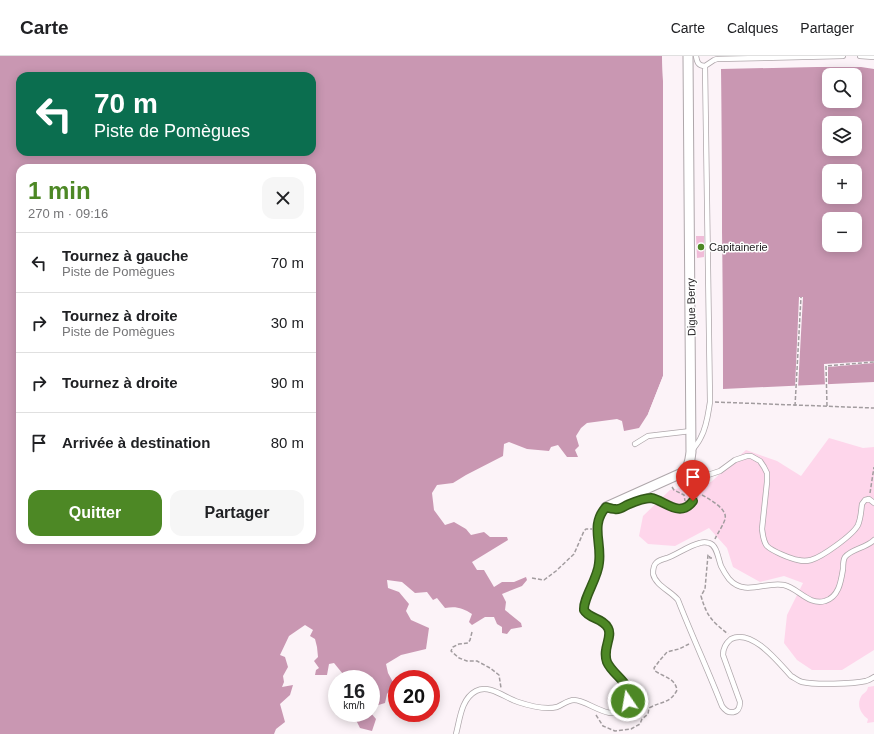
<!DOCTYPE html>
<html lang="fr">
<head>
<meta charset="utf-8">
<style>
	body { margin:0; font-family:Helvetica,sans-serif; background:#f6f6f6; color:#202124; height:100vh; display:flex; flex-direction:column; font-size:15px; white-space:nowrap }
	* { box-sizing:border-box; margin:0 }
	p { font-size:13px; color:#757577 }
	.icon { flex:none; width:22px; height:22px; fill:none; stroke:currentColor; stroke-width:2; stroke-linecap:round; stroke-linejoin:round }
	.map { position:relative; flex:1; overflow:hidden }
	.panel { position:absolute; left:16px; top:108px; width:300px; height:380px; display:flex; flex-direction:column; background:#fff; border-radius:12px; box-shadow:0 2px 10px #0003 }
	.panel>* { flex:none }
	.guide { position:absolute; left:16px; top:16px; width:300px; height:84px; border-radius:12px; box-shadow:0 2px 10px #0003; background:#0b6e4f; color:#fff; overflow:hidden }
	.controls { position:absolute; left:822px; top:12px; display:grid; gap:8px }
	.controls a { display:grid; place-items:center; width:40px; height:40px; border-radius:8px; background:#fff; box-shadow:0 2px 10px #0003; font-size:20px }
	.speed { position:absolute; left:328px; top:614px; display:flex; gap:8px; font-size:20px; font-weight:700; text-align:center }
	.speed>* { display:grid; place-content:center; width:52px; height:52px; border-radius:50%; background:#fff; box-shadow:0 2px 10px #0003; line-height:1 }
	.speed small { font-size:10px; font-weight:400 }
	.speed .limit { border:6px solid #d22; background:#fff; color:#111 }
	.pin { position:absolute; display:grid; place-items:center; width:34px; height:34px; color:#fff; margin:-41px -17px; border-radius:50% 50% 50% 0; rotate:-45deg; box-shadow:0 0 4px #0007 }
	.pin .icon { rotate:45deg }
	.me { position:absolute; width:44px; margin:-22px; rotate:348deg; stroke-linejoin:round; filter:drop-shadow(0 0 3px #0008) }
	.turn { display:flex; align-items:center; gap:14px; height:84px; padding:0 12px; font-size:18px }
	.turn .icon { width:52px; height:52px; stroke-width:2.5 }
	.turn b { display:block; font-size:28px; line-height:34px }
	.round { display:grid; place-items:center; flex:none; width:42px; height:42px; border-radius:12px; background:#f6f6f6 }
	.head { display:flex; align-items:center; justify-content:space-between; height:68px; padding:0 12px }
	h1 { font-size:24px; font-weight:700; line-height:30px; color:#4d8825 }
	.button { display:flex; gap:8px; margin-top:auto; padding:8px 12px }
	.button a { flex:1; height:46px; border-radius:12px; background:#4d8825; color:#fff; font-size:16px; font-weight:700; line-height:46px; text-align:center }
	.button a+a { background:#f6f6f6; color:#202124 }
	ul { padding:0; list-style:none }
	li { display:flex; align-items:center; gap:12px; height:60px; padding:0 12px; border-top:1px solid #e0e0e0 }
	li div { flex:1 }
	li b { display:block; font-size:15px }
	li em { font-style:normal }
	header { display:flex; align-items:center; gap:24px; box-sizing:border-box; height:56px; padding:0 20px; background:#fff; border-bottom:1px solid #e0e0e0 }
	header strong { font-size:19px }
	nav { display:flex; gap:22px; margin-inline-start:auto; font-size:14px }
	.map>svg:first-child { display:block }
</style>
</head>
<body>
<header>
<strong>Carte</strong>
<nav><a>Carte</a><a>Calques</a><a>Partager</a></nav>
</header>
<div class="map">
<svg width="874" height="678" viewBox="0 0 874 678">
	<rect width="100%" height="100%" fill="#fcf3f8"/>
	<path fill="#fed6eb" d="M829 382 863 392 874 391V594L842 614H812L797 604 784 587 787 559 803 527 784 520 760 526 733 511 727 492 709 472 675 490 648 488 639 480 643 460 670 434 711 426 746 394 777 405 801 420Z
		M874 630V666L867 667 868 663C860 657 856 648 862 639 865 636 867 636 868 631Z"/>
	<path fill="#c997b2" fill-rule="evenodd" d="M0 0H662L663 25V320L648 358 639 372 624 375 622 365 617 363 587 367 581 372 576 380 579 390 575 394 578 401H567L558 389 551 391 549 395 527 393 509 386 504 388 503 400 466 419 453 427 437 429 432 437 434 454 445 469 454 466 466 473 471 479 484 476 490 481H507L508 484 472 506 477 514H484L494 531 502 526H514L526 521 527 524 522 530 502 538 506 546 505 554 521 567 522 571 511 573 507 578 502 577V571L497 568 494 561H485L472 569 469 566 472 558C463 552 456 550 445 552L437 542 433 544 427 536 415 537 402 526 387 524 388 532 399 536 409 548 406 555 411 564 429 572 426 593 401 599 386 608 388 617 394 628 387 638 385 647 372 651 371 655V623H347L334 607 329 608 327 619H315L316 614 319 612 314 605 318 601 317 591 315 583 310 580 313 574 305 569 289 580 280 599 285 601 288 611 283 620 284 626 282 631 293 629 290 639 280 648 285 666 276 673 274 678H0ZM20 20H312V96H20ZM20 112H312V484H20Z
		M817 11H861L874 13V326L723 333 721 13ZM829 19H855V45H829ZM829 67H855V93H829ZM829 115H855V141H829ZM829 163H855V189H829Z
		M352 657H371L376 663 372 675 360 672 355 662 352 663Z"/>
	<path fill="#fcf3f8" d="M662 0H664L665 25V320L651 357 648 358 663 320V25Z
		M719 12 721 13 723 333 721 334Z
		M799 241H803L798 332H795Z
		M874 305V307L828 311V330H825L824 308Z"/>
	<path fill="#f0bcd8" d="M696 180H704V201L697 202Z"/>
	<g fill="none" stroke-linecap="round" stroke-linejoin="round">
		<defs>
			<path id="lane" d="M696 0C697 6 698 10 705 10
				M860 0 874 1
				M705 10 714 4 717 3 843 0
				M635 388 648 380 691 375
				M692 395C695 390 699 386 701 381 707 370 708 358 710 346L705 10
				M874 484C866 492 851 493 845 501 843 504 843 509 843 513 841 525 839 541 825 545 809 550 798 532 784 529 765 525 745 541 729 523 726 519 723 514 721 510 718 502 717 489 709 487 706 486 703 486 700 487 688 490 678 498 667 502 663 503 659 504 656 507 653 510 653 514 653 518 656 530 671 535 678 544 692 580 708 614 722 650 728 659 740 659 740 646L723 599C723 592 726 587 731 583 752 572 779 607 791 620 795 622 798 625 802 626 815 629 853 628 866 625 869 624 871 623 874 621
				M456 678C460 663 461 643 476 635 490 628 505 642 518 646 530 650 545 654 557 651 562 649 568 644 574 644 588 644 611 667 624 652 628 648 630 643 630 638 629 626 612 617 608 606 602 593 614 580 608 571 602 562 589 563 584 553 583 541 598 522 599 507 602 486 590 469 606 451L618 453 639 445 650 442 673 452H682L686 451 690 448 693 445 701 426 704 422 708 419 720 415 735 404 747 400H751L760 405 764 411 767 417V426L762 473C763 479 763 485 767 490 772 495 791 503 798 504 802 505 807 505 811 504 822 501 853 479 858 469 861 462 861 455 862 448L865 444 869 443 874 447"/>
			<path id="street" d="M606 451 684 416C690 410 690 403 691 396L688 0"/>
		</defs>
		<use href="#lane" stroke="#afa7ab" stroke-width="6"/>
		<use href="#street" stroke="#afa7ab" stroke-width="11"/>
		<path stroke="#a29c9f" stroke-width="1.5" stroke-dasharray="4 2" stroke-linecap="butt" d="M715 346 874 352
			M795 350 801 241
			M827 350 826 310 874 306
			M672 431 674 434 684 439 685 445
			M870 437 874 411
			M702 439C709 443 728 453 725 463 724 468 717 478 715 483
			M712 502H710L709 499H708L705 533 701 540C707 561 712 565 728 578
			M532 522 544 524 556 515 574 498 584 475 586 473H592
			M472 576 470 584 468 587 459 588 453 591 451 595 459 602 467 605H477L490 612 499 619 501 632
			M596 659 603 670 615 675 631 673 640 668 642 663 648 658 649 652C661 645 670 648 677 634 675 622 664 621 655 615L654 612 660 604 667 596 679 593 689 588"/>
		<use href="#lane" stroke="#fff" stroke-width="4.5"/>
		<use href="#street" stroke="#fff" stroke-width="9"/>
	</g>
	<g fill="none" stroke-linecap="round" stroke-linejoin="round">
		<defs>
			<path id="route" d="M628 645C634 628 613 620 607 606 602 592 613 581 608 572 603 562 589 563 584 554 583 542 598 522 599 507 602 486 590 469 606 451 609 452 613 453 615 453 620 454 623 451 627 449 634 446 643 442 651 442 664 444 680 463 693 445"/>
		</defs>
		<use href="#route" stroke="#325818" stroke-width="10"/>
		<use href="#route" stroke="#4d8825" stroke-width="7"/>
	</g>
	<circle fill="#4d8825" stroke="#fff" stroke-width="1.5" cx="701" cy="191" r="4"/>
	<g text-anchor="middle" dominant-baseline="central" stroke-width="3" stroke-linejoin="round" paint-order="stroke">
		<g font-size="11" fill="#252224" stroke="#fff" text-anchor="start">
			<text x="709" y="191">Capitainerie</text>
		</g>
		<g font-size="11" fill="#252224" stroke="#fff">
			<text transform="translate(691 251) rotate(-91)">Digue Berry</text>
		</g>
	</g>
</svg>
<div class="controls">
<a><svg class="icon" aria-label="search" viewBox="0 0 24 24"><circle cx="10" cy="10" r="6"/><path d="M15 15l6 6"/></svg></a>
<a><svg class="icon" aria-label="layers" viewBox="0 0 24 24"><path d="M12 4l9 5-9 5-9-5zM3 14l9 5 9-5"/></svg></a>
<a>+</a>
<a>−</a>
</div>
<div class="speed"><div>16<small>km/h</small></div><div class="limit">20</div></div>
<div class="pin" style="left:693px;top:445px;background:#d93025"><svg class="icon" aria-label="arrive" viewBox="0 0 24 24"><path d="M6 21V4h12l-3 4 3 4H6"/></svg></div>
<svg class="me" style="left:628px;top:645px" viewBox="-20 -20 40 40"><circle r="17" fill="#4d8825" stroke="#fff" stroke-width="3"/><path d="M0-11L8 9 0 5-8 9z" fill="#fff"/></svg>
<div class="guide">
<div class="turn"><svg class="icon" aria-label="left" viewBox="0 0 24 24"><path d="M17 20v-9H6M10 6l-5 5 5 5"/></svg><div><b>70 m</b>Piste de Pomègues</div></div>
</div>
<section class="panel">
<div class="head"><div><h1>1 min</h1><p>270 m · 09:16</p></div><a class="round"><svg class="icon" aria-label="close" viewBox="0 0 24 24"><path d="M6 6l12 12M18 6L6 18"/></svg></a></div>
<ul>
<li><svg class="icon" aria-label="left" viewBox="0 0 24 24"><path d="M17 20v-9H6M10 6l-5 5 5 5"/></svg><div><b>Tournez à gauche</b><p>Piste de Pomègues</p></div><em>70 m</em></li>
<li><svg class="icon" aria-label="right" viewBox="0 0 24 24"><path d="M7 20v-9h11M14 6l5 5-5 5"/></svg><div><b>Tournez à droite</b><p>Piste de Pomègues</p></div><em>30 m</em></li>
<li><svg class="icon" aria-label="right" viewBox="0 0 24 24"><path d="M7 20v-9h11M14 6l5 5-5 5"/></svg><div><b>Tournez à droite</b></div><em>90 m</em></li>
<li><svg class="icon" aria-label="arrive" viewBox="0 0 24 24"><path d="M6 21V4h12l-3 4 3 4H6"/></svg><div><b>Arrivée à destination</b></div><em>80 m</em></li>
</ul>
<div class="button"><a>Quitter</a><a>Partager</a></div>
</section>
</div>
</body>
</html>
